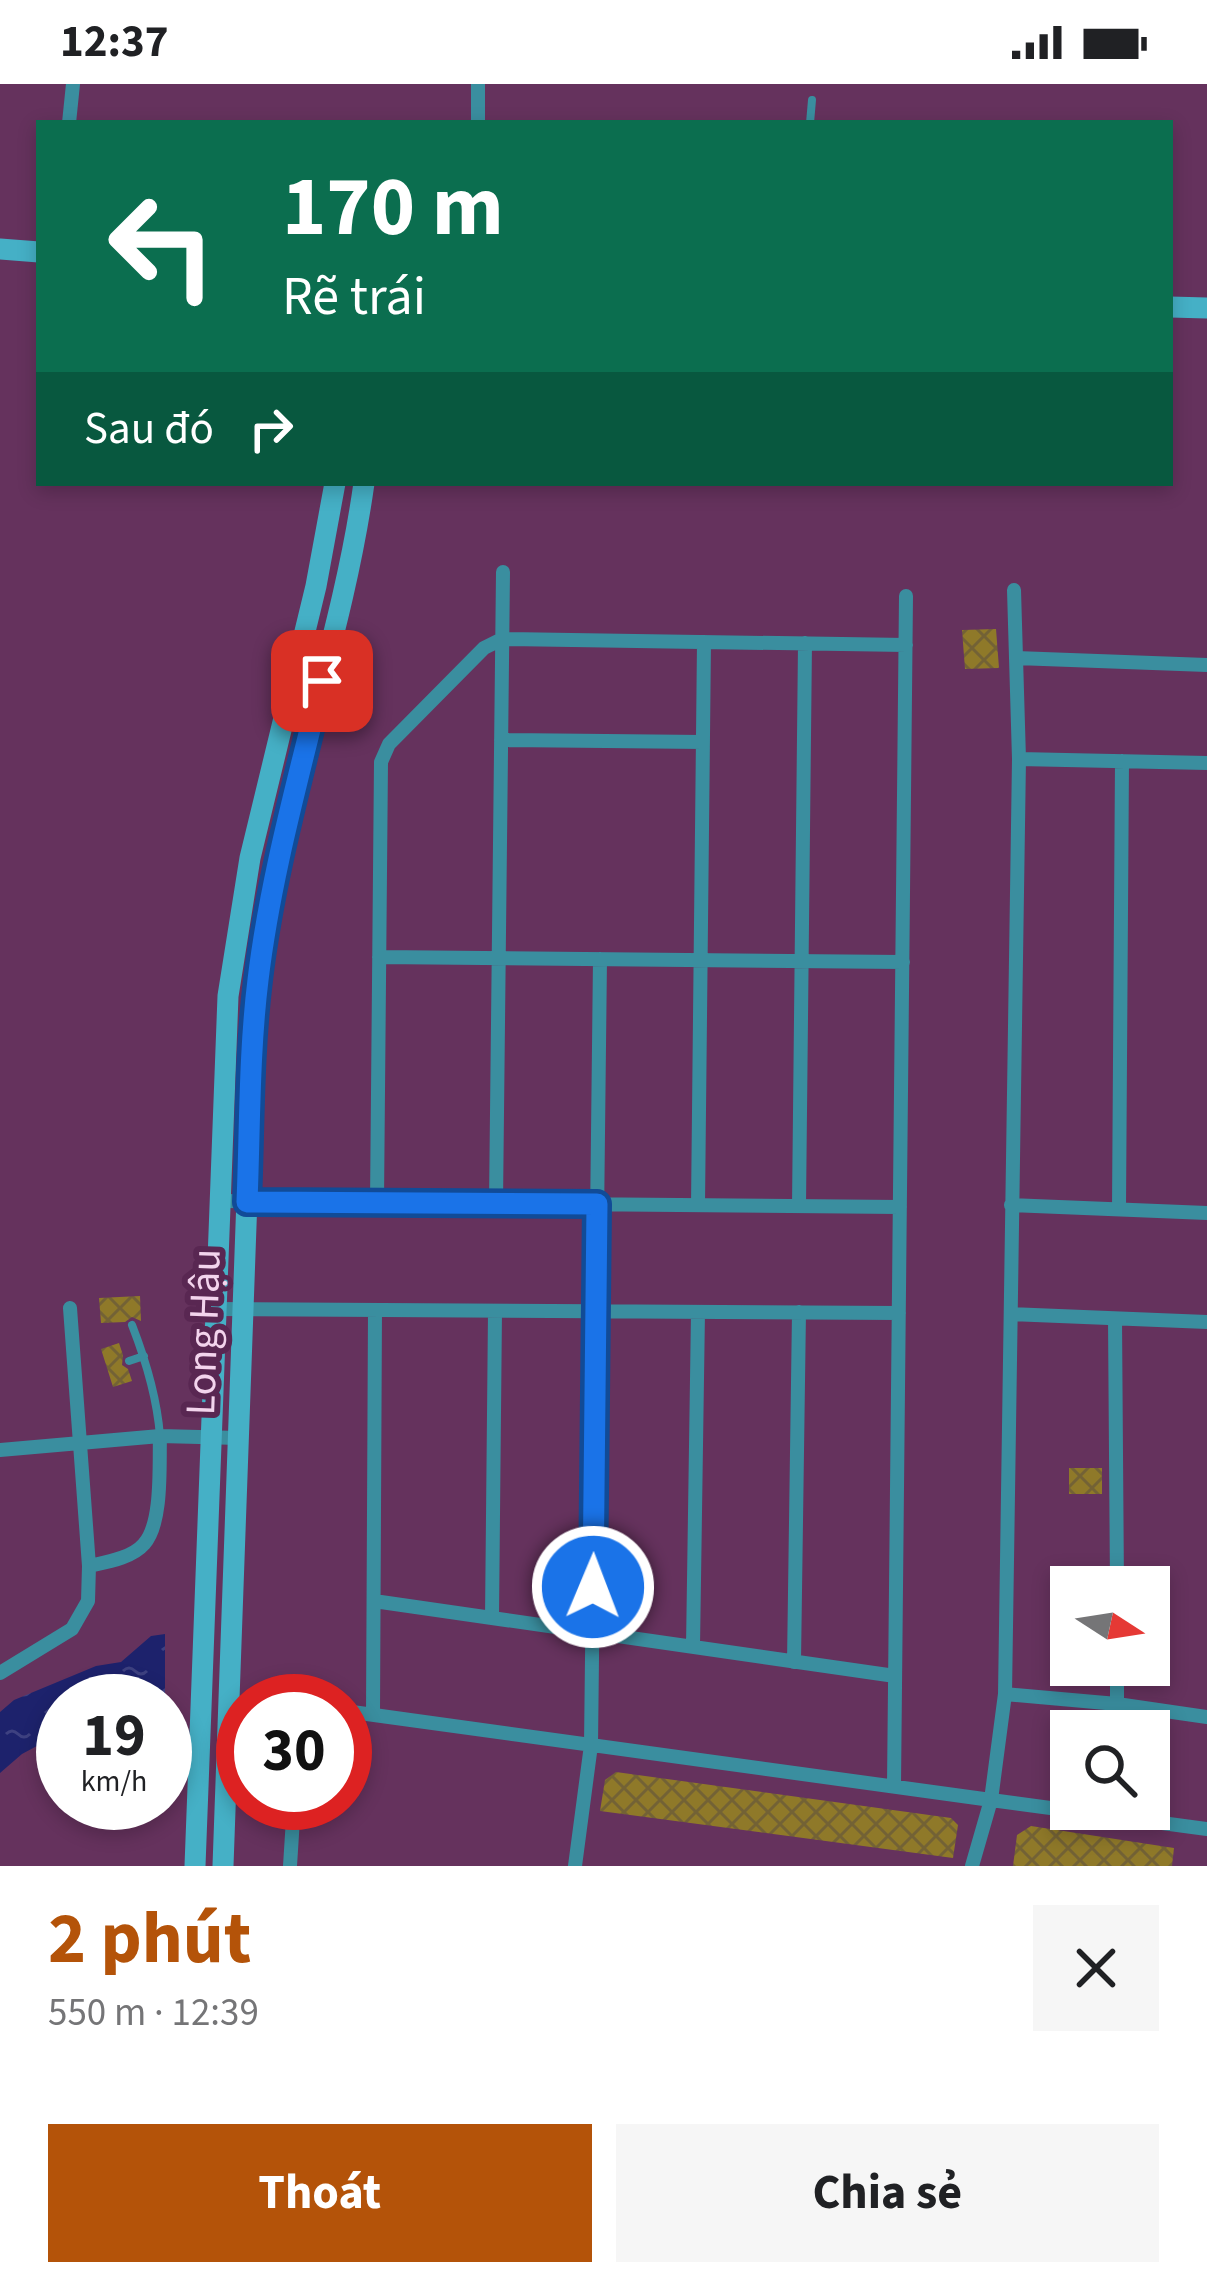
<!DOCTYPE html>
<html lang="vi">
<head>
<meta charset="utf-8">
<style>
	body { margin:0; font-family:"Source Sans 3",sans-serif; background:#f6f6f6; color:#202124; height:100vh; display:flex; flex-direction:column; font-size:45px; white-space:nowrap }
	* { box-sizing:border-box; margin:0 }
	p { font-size:39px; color:#757577 }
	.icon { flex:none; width:66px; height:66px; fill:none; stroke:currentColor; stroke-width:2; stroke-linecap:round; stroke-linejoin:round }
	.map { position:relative; height:1782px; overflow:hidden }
	.side { display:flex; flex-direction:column; background:#fff; flex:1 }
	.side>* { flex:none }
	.top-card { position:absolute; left:36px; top:36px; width:1137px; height:366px; border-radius:0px; box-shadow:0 6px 18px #0003; background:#0b6e4f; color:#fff; overflow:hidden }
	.needle { width:78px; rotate:102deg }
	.buttons { position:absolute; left:1050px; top:1482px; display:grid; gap:24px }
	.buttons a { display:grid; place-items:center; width:120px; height:120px; border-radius:0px; background:#fff; box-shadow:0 6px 18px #0003; font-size:60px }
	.speed { position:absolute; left:36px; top:1590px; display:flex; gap:24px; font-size:60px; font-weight:700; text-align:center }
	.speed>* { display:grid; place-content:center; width:156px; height:156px; border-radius:50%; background:#fff; box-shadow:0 6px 18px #0003; line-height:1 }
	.speed small { font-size:30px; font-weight:400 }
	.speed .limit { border:18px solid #d22; background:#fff; color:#111 }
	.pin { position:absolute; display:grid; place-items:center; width:102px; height:102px; color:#fff; margin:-51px; border-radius:24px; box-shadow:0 6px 18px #0006 }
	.me { position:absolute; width:132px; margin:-66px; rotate:1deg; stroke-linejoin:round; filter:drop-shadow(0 0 9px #0008) }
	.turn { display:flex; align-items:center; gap:42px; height:252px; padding:0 48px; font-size:54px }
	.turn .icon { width:156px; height:156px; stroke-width:2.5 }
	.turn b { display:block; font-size:84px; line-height:102px }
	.then { display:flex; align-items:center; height:114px; padding:0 48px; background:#0003; gap:24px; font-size:45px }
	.round { display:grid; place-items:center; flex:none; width:126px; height:126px; border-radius:0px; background:#f6f6f6 }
	.summary { display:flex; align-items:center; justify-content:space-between; height:204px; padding:0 48px }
	h1 { font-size:72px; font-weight:700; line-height:90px; color:#b45309 }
	.button { display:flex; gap:24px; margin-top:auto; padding:24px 48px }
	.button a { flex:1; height:138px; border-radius:0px; background:#b45309; color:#fff; font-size:48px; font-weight:700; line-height:138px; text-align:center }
	.button a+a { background:#f6f6f6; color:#202124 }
	.status { display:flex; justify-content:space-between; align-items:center; height:84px; padding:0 60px; background:#fff; direction:ltr }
	.status svg { height:33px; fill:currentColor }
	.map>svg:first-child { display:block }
</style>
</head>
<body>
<div class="status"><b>12:37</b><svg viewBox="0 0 49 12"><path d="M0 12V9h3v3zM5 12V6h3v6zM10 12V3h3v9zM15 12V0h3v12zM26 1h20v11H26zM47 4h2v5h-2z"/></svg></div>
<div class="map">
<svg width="1207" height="1782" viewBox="0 0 1207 1782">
	<defs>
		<pattern id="water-ripples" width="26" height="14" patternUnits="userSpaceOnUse" patternTransform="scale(3)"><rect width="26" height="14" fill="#1d226c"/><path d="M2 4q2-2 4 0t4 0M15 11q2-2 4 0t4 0" fill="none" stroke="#3e4181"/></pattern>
		<pattern id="building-cross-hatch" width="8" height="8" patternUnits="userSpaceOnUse" patternTransform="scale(3)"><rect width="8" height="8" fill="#8f7929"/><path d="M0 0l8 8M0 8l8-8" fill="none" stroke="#736235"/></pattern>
	</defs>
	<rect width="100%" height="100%" fill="#65325d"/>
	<path fill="url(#water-ripples)" d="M165 1550V1617H63V1648L22 1670 0 1689V1628L14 1616 96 1582 121 1578 151 1552Z"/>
	<path fill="url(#building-cross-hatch)" d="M996 545 999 584 965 585 962 546Z
		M140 1212 141 1237 132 1233 125 1238 101 1239 99 1214Z
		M119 1259 123 1271 122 1281 128 1285 132 1297 113 1303 101 1265Z
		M1069 1384H1102V1410H1069Z
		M616 1688 951 1734 958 1741 953 1774 600 1727 605 1696Z
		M1031 1742 1174 1764 1172 1782H1013L1017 1751Z"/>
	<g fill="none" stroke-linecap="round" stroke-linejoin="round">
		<path stroke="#3a8e9f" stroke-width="8" d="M810 39 812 16
			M132 1241C146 1277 157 1313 160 1352
			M129 1277 144 1272"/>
		<path stroke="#3a8e9f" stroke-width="14" d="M478 0V39
			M69 39 73 0
			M1014 506 1019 675 1207 679
			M1016 574 1207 581
			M501 656 703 658
			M1019 675 1005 1610 991 1716 1207 1745
			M379 873 903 878
			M219 1117 900 1123
			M377 1118 381 678 389 660 484 564 502 555 906 561
			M496 1119 503 488
			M698 1121 704 558
			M1011 1121 1207 1129
			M799 1122 805 559
			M1119 1125 1122 677
			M70 1224 89 1482
			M215 1225 899 1229
			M1012 1230 1207 1238
			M1115 1235 1117 1503
			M0 1366 160 1352 239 1354
			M374 1517 895 1592
			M492 1534 495 1227
			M693 1563 698 1228
			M794 1578 799 1228
			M1117 1581V1620
			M0 1589 72 1545 88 1517 89 1482C107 1478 132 1474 144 1460 163 1439 159 1380 160 1352
			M1005 1610 1117 1620 1207 1633
			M345 1627 991 1716 972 1782
			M373 1631 375 1226
			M894 1702 906 512
			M290 1782 294 1719
			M575 1782 591 1661 600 875"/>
		<path stroke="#45b0c6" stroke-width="21" d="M0 165 39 168
			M1170 223 1207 224
			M195 1782 228 912 250 774 316 502 335 399
			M223 1782 253 947C258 898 264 850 273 802 298 666 345 536 364 399"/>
	</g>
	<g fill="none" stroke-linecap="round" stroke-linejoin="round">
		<defs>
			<path id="route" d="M322 597C298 696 270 795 258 896 249 969 250 1044 247 1118L597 1120 593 1503"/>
		</defs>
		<use href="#route" stroke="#114b97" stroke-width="30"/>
		<use href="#route" stroke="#1a73e8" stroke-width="21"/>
	</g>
	<g text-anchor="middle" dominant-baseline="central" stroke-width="12" stroke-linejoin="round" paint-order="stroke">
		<g font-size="42" fill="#f3d4ed" stroke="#592752">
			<text transform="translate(204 1248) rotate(-88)">Long Hậu</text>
		</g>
	</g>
</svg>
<div class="buttons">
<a><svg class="needle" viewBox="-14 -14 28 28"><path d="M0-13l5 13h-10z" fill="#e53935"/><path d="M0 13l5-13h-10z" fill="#757577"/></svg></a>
<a><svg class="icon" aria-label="search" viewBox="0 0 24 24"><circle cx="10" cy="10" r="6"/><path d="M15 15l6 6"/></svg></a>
</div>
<div class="speed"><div>19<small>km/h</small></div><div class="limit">30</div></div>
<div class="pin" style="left:322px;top:597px;background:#d93025"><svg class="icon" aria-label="arrive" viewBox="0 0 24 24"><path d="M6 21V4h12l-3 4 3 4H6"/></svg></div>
<svg class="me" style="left:593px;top:1503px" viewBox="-20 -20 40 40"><circle r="17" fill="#1a73e8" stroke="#fff" stroke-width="3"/><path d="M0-11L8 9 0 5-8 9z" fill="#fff"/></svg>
<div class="top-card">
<div class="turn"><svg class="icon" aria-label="left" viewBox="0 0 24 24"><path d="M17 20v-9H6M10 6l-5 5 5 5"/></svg><div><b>170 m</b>Rẽ trái</div></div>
<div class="then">Sau đó<svg class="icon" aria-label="right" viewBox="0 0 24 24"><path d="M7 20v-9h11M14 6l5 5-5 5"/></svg></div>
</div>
</div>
<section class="side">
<div class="summary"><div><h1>2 phút</h1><p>550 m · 12:39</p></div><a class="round"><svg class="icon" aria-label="close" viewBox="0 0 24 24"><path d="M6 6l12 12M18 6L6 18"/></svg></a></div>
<div class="button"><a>Thoát</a><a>Chia sẻ</a></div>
</section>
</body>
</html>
